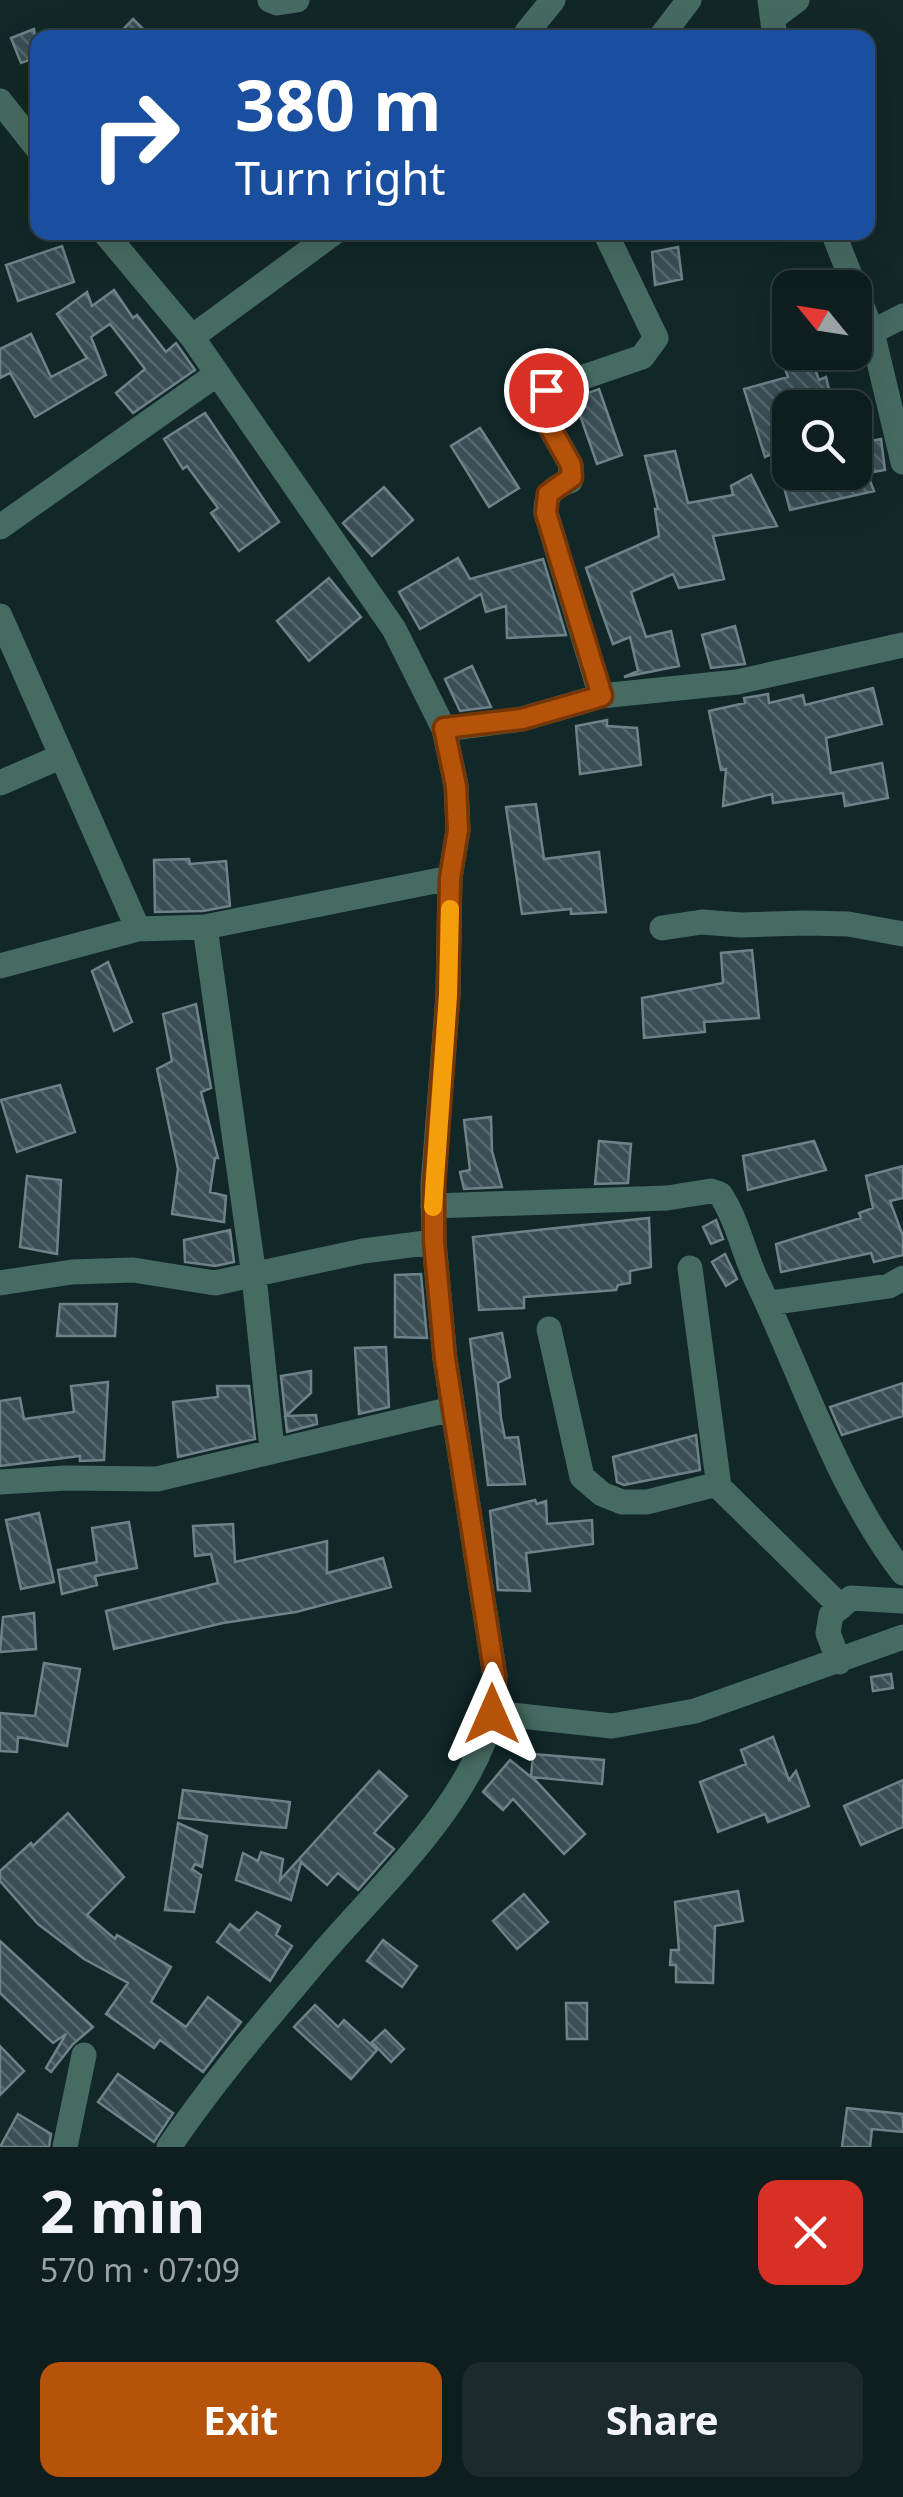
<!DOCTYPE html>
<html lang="en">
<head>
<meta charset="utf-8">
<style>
	body { margin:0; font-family:"Noto Sans",sans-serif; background:#1c2a2b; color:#f1f3f6; height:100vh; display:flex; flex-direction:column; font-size:38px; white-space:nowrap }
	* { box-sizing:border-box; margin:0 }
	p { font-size:32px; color:#9ba2a4 }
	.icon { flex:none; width:55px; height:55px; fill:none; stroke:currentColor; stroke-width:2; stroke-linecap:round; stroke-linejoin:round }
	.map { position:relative; height:2147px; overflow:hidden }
	.details { display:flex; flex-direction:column; background:#0e1d1e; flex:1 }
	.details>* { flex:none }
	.top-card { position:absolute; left:30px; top:30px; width:845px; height:210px; border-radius:20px; box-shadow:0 10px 40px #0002,0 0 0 2px #2e3b3c; background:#1a4fa0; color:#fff; overflow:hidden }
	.needle { width:65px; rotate:300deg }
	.controls { position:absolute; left:772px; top:270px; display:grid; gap:20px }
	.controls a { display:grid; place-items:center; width:100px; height:100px; border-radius:20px; background:#0e1d1e; box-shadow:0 10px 40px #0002,0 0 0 2px #2e3b3c; font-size:50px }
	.pin { position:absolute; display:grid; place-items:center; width:85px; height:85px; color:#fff; margin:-42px; border:5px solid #fff; border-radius:50%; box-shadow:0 2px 10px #0007 }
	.me { position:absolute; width:110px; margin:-55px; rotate:0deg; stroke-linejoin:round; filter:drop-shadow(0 0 8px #0008) }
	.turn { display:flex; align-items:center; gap:35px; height:210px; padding:0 40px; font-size:45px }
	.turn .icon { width:130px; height:130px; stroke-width:2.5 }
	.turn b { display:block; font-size:70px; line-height:85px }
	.round { display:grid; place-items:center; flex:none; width:105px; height:105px; border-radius:20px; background:#1c2a2b }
	.headline { display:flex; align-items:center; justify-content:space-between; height:170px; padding:0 40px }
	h1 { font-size:60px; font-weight:700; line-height:75px }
	.button { display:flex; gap:20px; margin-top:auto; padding:20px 40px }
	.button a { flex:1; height:115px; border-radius:20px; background:#b45309; color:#fff; font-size:40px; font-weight:700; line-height:115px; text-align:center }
	.button a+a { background:#1c2a2b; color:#f1f3f6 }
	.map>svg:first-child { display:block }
</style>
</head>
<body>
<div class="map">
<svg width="903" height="2147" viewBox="0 0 903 2147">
	<defs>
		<pattern id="building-back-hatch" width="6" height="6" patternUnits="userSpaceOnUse" patternTransform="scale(2.5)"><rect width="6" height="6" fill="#3b4e56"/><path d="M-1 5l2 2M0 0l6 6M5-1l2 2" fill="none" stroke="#57686f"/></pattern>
	</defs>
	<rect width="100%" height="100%" fill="#122728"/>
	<path fill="url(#building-back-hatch)" stroke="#6e828a" stroke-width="2.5" d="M133 19 152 38H115Z
		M34 29 38 57 21 63 11 38Z
		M62 246 74 282 18 301 6 265Z
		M678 247 682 279 655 285 652 252Z
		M114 290 133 318 137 315 166 352 176 343 195 370 133 413 116 393 145 369 110 324 91 337 106 375 35 417 10 373 0 378V349L31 334 51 377 87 358 57 314 87 292 92 306Z
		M779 352H809L819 380 826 377 832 402 823 408H790V429L782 430 789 446 765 457 744 389 788 377Z
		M599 389 622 455 597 464 574 398Z
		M205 413 279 522 239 551 211 513 218 508 187 466 183 469 164 439Z
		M480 428 519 488 489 507 451 446Z
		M881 439 885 470 867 473 874 491 790 510 780 472H855V444Z
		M675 451 688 503 733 495 731 486 751 475 777 526 713 536 724 579 679 588 673 574 631 592 646 637 671 631 679 666 624 677 638 671 630 637 613 644 586 568 659 536 655 509H658L645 456Z
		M384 487 413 520 372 556 343 523Z
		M458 558 470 579 543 559 566 635 507 638 506 606 486 612 481 594 420 629 399 592Z
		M329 578 361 617 309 661 277 621Z
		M735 626 745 664 711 668 702 635Z
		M472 666 491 707 460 711 445 679Z
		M873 688 882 724 826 738 831 773 882 763 888 798 845 806 843 793 773 803 772 794 723 806 726 769 721 770 709 711 745 703 744 698 768 694 769 703 803 695 805 705Z
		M607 720V726L637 728 641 765 580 774 576 726Z
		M536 804 544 859 599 852 606 912 571 914V909L522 914 506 807Z
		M189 859 190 864 226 861 230 906 203 911 155 912 154 860Z
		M752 950 759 1018 704 1022 705 1032 644 1038 642 998 723 983 721 953Z
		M108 962 132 1022 114 1031 92 971Z
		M196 1004 211 1088 201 1092 218 1158H215L210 1192 226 1196 224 1222 172 1214 178 1169 157 1069 172 1061 163 1014Z
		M60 1085 75 1132 17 1152 1 1100Z
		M491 1117 492 1151 502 1187 464 1189 460 1172 470 1170 464 1120Z
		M599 1141 631 1144 628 1183 595 1184Z
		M814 1141 826 1170 748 1190 743 1156Z
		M903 1166V1198L890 1201 903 1236V1255L874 1262 871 1253 781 1272 776 1244 861 1218 859 1213 873 1208 866 1176Z
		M27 1176 61 1180 57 1254 20 1247Z
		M649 1218 651 1267 630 1271V1283L618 1285 616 1290 524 1297V1308L479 1310 473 1237Z
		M716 1220 723 1239 711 1244 703 1227Z
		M230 1230 234 1262 215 1266 185 1262 184 1240Z
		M725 1254 737 1279 726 1286 712 1262Z
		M421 1274 427 1338 395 1337V1275Z
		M60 1304H117L115 1336H57Z
		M502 1333 510 1377 498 1383 501 1418 505 1438 518 1437 525 1484 488 1485 470 1339Z
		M386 1347 389 1407 359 1414 355 1348Z
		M311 1371V1393L286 1416 316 1415 317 1424 287 1432 281 1376Z
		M108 1382 104 1460 80 1461V1456L0 1466V1401L20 1398 24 1419 74 1412 71 1386Z
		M903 1383V1416L842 1435 830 1407Z
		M217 1386H249L255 1439 178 1457 173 1402 218 1397Z
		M696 1435 700 1470 624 1485 617 1482 613 1457Z
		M535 1500 537 1504 546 1501 547 1524 592 1520 593 1544 526 1553 530 1591 498 1590 490 1511Z
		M39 1513 54 1582 21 1589 6 1520Z
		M129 1522 137 1568 95 1576 97 1585 62 1594 58 1570 97 1562 92 1528Z
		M233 1524 235 1562 327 1541V1573L383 1558 391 1587 296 1612 223 1623 114 1649 106 1611 218 1583 211 1554 195 1556 193 1526Z
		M34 1613 36 1649 0 1652 3 1617Z
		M44 1663 80 1669 67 1746 18 1737 17 1752 0 1751V1713L35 1716Z
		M891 1674 893 1688 873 1691 871 1677Z
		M773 1737 789 1780 796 1771 809 1806 768 1822 765 1814 718 1832 700 1782 746 1764 741 1750Z
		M533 1754 604 1760 602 1784 531 1777Z
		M510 1760 536 1781 585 1834 564 1854 513 1799 503 1810 483 1792Z
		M379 1771 407 1796 374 1833 394 1849 358 1890 338 1873 327 1885 301 1862 291 1900 236 1880 243 1853 258 1861 261 1852 283 1859 280 1880Z
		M903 1780V1827L861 1845 844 1806Z
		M183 1790 290 1802 286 1828 179 1818Z
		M68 1813 124 1877 87 1915 115 1939 117 1935 171 1967 151 2002 186 2027 208 1997 241 2022 203 2072 160 2040 154 2048 106 2014 128 1983 84 1959 38 1924 0 1881V1871L31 1843 33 1846Z
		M178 1823 207 1836 202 1867 195 1864 192 1869 201 1875 194 1912 165 1910Z
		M738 1891 743 1921 715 1926 713 1983 676 1982V1965H670L671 1950H679L675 1902Z
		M524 1894 548 1922 517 1949 493 1921Z
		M257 1912 280 1926 276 1935 292 1946 270 1981 217 1942 230 1924 239 1931Z
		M383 1940 417 1966 402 1987 367 1961Z
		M0 1941 93 2027 73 2044 51 2072 46 2068 66 2034 53 2043 0 1993Z
		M566 2003H587V2039H567Z
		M315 2005 338 2027 344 2020 377 2050 351 2079 294 2027Z
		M385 2030 404 2049 391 2062 372 2042Z
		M0 2046 24 2071 0 2095Z
		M118 2074 173 2113 154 2142 98 2102Z
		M847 2108 903 2114V2132L872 2129 870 2147H842Z
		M18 2114 51 2134 49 2147H0Z"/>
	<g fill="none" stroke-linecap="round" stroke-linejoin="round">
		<path stroke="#466b62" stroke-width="25" d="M270 0 277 3 297 0
			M770 0 775 38
			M773 18 797 0
			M527 32 553 0
			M660 38 689 0
			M0 101 38 149
			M104 232 192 337 394 629 444 729 456 785 458 830 450 878 448 995 433 1185 434 1242 445 1359 495 1676C494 1688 495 1702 492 1714 472 1803 378 1888 321 1955 269 2017 214 2080 169 2147
			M833 232 855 288
			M855 288 872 332 903 462
			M872 332 903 316
			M192 337 335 232
			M0 527 217 374
			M0 616 138 929
			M601 696 546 513C545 494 553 487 570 481L571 465 539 408 546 390 642 357 656 338 605 232
			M444 729 522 719 601 696 737 682 903 645
			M0 783 62 756
			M205 927 254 1276 272 1449
			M662 928 702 922 741 925 806 923 848 924 903 934
			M0 966 138 929 205 927 450 878
			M433 1206 667 1198 711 1191 720 1194C737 1219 743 1251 756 1279 803 1377 836 1485 903 1573
			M690 1268 719 1487
			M0 1283 72 1272 133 1270 215 1283 363 1251 434 1242
			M770 1303 889 1286 903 1278
			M549 1329 582 1477 602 1494 622 1502H647L714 1485 719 1487 841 1607
			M0 1482 66 1478 157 1479 452 1409
			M839 1662 828 1633 831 1615 851 1598 903 1601
			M493 1713 612 1726 695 1711 903 1637
			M65 2147 84 2055"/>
	</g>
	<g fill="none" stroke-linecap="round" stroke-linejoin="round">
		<defs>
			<path id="route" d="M492 1714 495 1676 445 1359 434 1242V1185L448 995 450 878 458 830 456 786 444 728 522 719 602 696 546 513 548 494 572 477 571 465 539 408 546 390"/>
		</defs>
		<use href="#route" stroke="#753606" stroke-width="25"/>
		<use href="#route" stroke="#b45309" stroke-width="18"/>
		<path stroke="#f59e0b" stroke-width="18" d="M433 1207 448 995 450 909"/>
	</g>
</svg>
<div class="controls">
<a><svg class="needle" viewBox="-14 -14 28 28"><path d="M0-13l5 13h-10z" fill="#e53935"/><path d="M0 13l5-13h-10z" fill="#9ba2a4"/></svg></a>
<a><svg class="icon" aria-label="search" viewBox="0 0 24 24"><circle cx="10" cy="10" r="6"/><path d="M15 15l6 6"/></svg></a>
</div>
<div class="pin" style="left:546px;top:390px;background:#d93025"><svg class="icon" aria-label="arrive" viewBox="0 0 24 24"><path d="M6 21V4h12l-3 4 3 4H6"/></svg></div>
<svg class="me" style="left:492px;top:1714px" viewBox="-20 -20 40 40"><path d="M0-17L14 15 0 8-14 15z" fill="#b45309" stroke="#fff" stroke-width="4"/></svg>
<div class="top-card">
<div class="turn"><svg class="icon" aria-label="right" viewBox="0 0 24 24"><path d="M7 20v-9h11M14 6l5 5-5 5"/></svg><div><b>380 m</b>Turn right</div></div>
</div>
</div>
<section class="details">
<div class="headline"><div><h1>2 min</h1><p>570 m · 07:09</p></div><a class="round" style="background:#d93025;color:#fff"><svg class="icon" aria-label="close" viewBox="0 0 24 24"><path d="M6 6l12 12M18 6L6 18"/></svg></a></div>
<div class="button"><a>Exit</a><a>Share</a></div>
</section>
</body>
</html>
